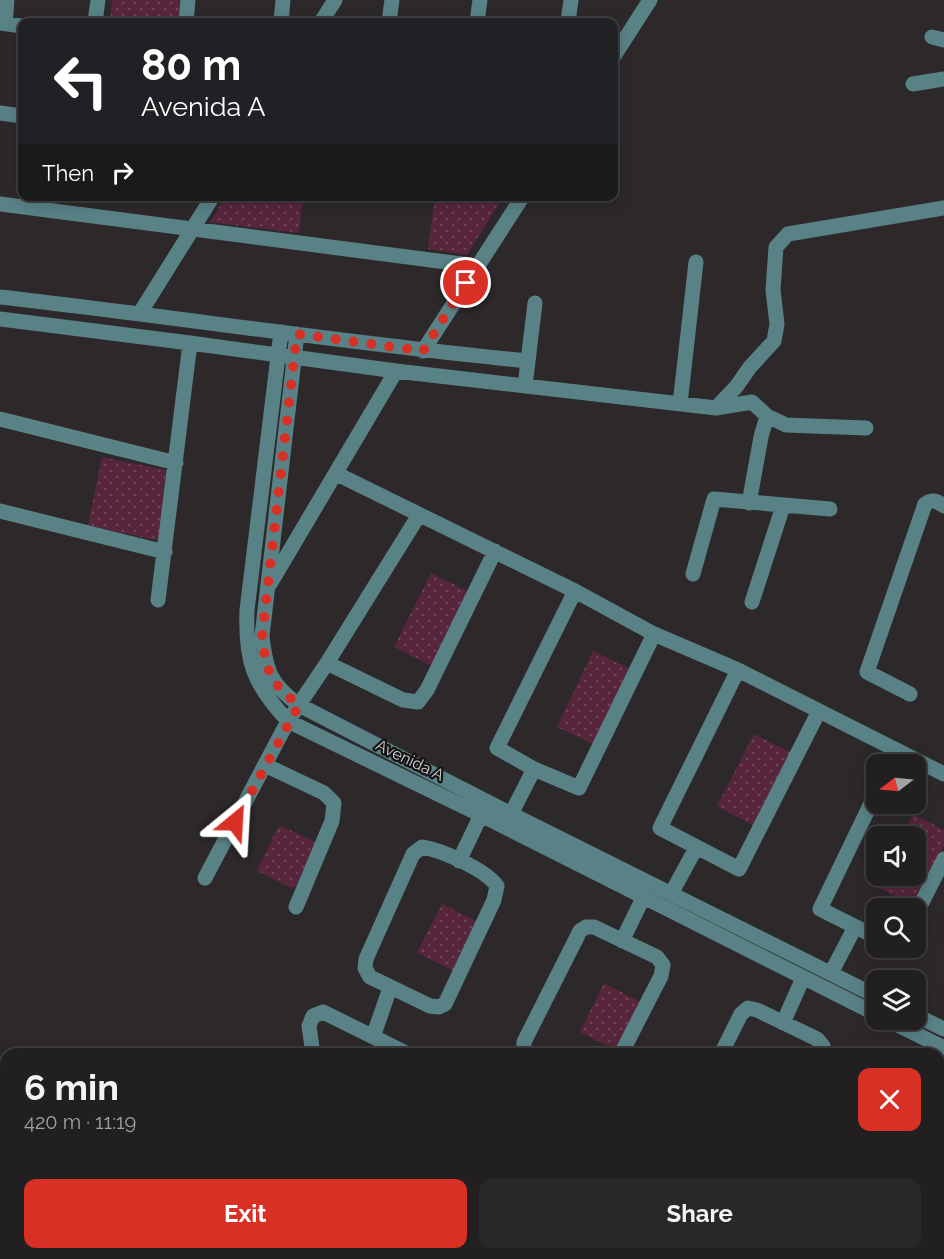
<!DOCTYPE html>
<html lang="en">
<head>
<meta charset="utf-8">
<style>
	body { margin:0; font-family:Raleway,sans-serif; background:#2a2729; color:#f1f3f6; height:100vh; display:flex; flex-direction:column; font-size:22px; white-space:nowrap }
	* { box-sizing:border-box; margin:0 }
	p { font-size:20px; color:#a2a2a5 }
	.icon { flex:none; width:33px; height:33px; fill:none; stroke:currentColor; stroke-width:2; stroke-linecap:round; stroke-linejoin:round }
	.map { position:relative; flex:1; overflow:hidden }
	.sheet { position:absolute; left:0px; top:1048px; width:945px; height:212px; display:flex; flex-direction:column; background:#221f20; border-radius:18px 18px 0 0; box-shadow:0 3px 15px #0003,0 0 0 2px #3f3d3e }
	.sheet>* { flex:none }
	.hud { position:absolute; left:18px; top:18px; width:600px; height:183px; border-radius:12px; box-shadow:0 3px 15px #0003,0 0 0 2px #3f3d3e; background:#202124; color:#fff; overflow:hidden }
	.needle { width:39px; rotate:254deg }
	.buttons { position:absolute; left:866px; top:754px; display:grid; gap:12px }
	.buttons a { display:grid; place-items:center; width:60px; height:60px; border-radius:12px; background:#221f20; box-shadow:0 3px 15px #0003,0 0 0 2px #3f3d3e; font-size:30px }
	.pin { position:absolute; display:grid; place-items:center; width:51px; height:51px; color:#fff; margin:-26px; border:3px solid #fff; border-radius:50%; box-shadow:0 2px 6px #0007 }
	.me { position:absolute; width:66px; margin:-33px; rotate:27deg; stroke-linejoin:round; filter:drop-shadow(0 0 4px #0008) }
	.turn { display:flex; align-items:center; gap:21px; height:126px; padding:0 24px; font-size:27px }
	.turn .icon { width:78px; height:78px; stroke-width:2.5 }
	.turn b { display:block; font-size:42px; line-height:51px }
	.then { display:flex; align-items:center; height:57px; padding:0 24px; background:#0003; gap:12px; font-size:22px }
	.round { display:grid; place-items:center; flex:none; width:63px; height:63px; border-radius:12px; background:#2a2729 }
	.overview { display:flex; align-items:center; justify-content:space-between; height:102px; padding:0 24px }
	h1 { font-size:36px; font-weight:700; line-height:45px }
	.action { display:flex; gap:12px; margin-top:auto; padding:12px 24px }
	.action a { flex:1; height:69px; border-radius:12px; background:#d93025; color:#fff; font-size:24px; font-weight:700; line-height:69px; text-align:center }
	.action a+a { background:#2a2729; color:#f1f3f6 }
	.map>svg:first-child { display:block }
</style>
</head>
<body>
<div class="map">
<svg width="944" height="1259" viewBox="0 0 944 1259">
	<defs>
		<pattern id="park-dots" width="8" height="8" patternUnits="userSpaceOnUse" patternTransform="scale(1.5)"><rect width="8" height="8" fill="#57263c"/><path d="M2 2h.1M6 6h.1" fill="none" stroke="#6e4457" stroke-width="1.8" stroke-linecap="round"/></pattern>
	</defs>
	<rect width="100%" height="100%" fill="#2d292a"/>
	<path fill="url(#park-dots)" d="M112 0H181L179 22H110Z
		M225 197H303L299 233 210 222Z
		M435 197V196L503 197 467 255 428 249Z
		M102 457 166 470 159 541 88 525Z
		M431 573 469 592 432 666 394 647Z
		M593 651 632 670 595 745 557 727Z
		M754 734 792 753 754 826 717 806Z
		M913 814 944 830V846L914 906 877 887 882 876H915V837H902Z
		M279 825 317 843 294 889 257 871Z
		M442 904 480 923 456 972 417 953Z
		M604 983 644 1004 620 1052 580 1032Z
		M939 1151 944 1153V1203L940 1212Z"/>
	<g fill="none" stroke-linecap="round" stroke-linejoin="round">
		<path stroke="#598287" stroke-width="15" d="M95 22 98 0
			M186 22 188 0
			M281 22 283 0
			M321 22 335 0
			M389 22 392 0
			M477 22 480 0
			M568 22 571 0
			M0 23 22 26
			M5 23 7 0
			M932 37 944 40
			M614 56 650 0
			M913 84 944 79
			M0 113 22 116
			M0 204 477 266
			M0 297C176 317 352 344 528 361
			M140 313 213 196
			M0 319 190 343 396 371 716 408 752 402 767 416 786 425 866 428
			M281 332 247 610C245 661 253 684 288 721L481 815 876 1014
			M297 334 262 636C266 671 270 684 299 705L511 814 876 996
			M423 351 523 196
			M525 386 535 303
			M680 404 696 262
			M716 408 736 387 750 367 774 341 777 324 773 290 776 247 788 234 944 208
			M0 419 176 463
			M337 474 575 591 654 634 738 670 944 774
			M749 503 761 437 767 416
			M0 511 165 552
			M693 574 714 499 830 509
			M270 584 396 371
			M575 591 497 748 534 769 579 788 654 634
			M158 600 190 343
			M752 602 783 506
			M327 663 403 700 418 702 427 690 495 551
			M738 670 660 828 739 869 819 711
			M910 694 867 672 925 504C933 499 937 501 944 506
			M265 765 324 793 334 803 332 821 296 907
			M889 765 897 750
			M876 793 820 909 876 937
			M511 814 534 769
			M422 847C442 850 486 870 497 886L494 900 445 1004 439 1007 430 1006 370 977 365 968 366 959 413 854Z
			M459 861 481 815
			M205 878 288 721 327 663 419 515
			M671 894 696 848
			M915 916 944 859
			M622 941 643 898
			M898 948H899
			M831 973 855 927
			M915 1015 944 1029
			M888 1020 944 1048
			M783 1023 803 978
			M373 1037 390 988
			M313 1054 309 1026 313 1016 323 1012 408 1054
			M527 1054 524 1051V1042L580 931 586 927H594L657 957 663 965 661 976 621 1054
			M721 1054 741 1014 748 1008 757 1010 817 1039 823 1046 819 1054
			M939 1095 944 1097
			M939 1225 944 1215
			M342 1254 343 1259
			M809 1254 819 1259
			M488 1259 490 1254
			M597 1259 599 1254
			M702 1259 704 1254
			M863 1259 866 1254"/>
	</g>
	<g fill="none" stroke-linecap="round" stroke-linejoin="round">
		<path stroke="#d93025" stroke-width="10" stroke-dasharray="0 18" d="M235 822 299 705C270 683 266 671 262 636L297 334 423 351 466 283"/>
	</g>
	<g text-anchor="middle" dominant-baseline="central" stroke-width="4.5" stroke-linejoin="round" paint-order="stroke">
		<g font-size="16" fill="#d4d1d2" stroke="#141213">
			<text transform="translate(410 760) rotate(26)">Avenida A</text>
		</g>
	</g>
</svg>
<div class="buttons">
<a><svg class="needle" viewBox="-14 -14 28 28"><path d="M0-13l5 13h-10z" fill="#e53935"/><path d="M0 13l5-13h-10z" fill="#a2a2a5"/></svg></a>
<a><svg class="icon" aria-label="sound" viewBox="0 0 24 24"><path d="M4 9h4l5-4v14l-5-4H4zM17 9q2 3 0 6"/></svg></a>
<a><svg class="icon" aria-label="search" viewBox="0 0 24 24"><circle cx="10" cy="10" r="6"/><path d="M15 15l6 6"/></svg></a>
<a><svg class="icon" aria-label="layers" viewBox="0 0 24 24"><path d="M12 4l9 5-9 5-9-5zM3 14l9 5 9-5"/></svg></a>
</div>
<div class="pin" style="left:466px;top:283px;background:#d93025"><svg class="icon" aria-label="arrive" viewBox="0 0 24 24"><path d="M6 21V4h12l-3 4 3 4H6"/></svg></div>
<svg class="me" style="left:235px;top:822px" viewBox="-20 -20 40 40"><path d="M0-17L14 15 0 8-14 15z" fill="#d93025" stroke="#fff" stroke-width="4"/></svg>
<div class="hud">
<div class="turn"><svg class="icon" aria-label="left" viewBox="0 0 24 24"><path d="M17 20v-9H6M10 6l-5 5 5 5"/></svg><div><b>80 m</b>Avenida A</div></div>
<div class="then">Then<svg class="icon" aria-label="right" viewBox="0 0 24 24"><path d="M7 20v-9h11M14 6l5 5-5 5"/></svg></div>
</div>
<section class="sheet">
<div class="overview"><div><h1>6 min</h1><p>420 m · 11:19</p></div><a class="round" style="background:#d93025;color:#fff"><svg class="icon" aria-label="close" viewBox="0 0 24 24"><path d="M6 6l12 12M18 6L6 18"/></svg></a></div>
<div class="action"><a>Exit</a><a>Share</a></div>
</section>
</div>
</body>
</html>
